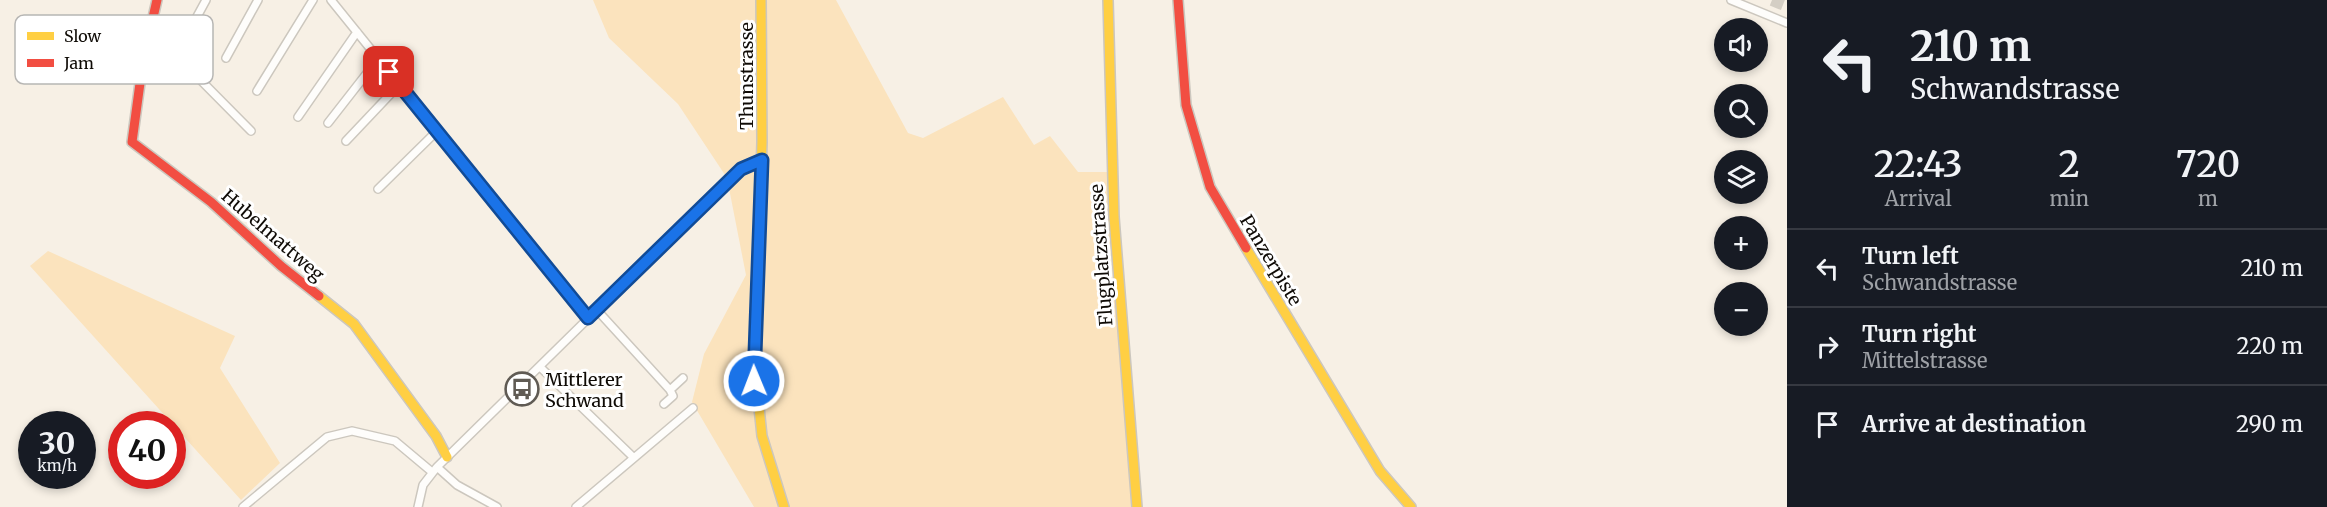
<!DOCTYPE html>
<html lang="en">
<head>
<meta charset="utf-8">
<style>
	body { margin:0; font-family:Merriweather,serif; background:#242831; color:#f1f3f6; height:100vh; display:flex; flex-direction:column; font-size:22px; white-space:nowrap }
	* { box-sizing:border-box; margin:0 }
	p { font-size:20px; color:#9ea1a6 }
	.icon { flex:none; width:33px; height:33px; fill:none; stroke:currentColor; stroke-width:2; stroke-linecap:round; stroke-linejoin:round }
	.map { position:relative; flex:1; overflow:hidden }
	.drawer { display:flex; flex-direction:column; background:#171b24; width:540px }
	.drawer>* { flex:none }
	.hud { background:#171b24; color:#f1f3f6; overflow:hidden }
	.fabs { position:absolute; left:1714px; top:18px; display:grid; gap:12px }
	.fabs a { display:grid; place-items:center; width:54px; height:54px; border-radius:50%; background:#171b24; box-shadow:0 3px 9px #0003; font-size:30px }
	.speed { position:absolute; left:18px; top:411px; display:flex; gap:12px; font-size:30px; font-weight:700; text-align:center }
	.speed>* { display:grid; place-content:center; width:78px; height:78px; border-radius:50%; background:#171b24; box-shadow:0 3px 9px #0003; line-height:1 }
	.speed small { font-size:15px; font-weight:400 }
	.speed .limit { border:9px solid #d22; background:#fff; color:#111 }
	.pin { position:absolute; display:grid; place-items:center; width:51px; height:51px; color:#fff; margin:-26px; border-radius:12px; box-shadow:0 3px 9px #0006 }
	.me { position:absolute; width:66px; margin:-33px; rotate:359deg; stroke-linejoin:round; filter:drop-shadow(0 0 4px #0008) }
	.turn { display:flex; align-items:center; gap:21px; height:126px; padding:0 24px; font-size:27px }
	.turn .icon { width:78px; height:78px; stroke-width:2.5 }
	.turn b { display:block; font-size:42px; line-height:51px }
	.eta { display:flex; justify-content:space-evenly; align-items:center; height:102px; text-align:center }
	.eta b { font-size:36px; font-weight:600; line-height:42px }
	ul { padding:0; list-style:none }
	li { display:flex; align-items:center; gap:18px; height:78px; padding:0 24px; border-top:2px solid #363941 }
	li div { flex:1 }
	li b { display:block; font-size:22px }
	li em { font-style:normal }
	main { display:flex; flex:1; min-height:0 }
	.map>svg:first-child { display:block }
</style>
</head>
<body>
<main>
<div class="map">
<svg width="1787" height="507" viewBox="0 0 1787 507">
	<rect width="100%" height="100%" fill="#f7f0e5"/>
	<path fill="#fbe3bd" d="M593 0H836L908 133 923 138 1003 97 1034 145 1050 136 1078 172H1109L1111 275 1124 300 1135 507H754L692 402 704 354 746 275 727 178 678 104 609 38Z
		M48 251 235 336 220 368 280 463 241 500 30 266Z"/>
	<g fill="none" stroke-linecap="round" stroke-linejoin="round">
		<path stroke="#d4cec4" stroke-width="12" stroke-dasharray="12 6" stroke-linecap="butt" d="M1772 0 1787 6"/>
		<defs>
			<path id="street" d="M331 0 588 318
				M1731 0 1787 23
				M193 24 206 0
				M150 29 251 131
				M226 58 258 0
				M257 91 313 0
				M298 117 357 32
				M328 123 378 59
				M346 141 399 85
				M378 189 437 131
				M596 309 670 390 673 396 664 404
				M540 367 631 455
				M670 390 683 378
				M437 467 457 485 497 507
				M243 507 327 437 352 431 395 441 432 472
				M418 507 423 485 437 467 727 182 745 165 762 160
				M576 507 693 408"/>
			<path id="slow" d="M761 0 762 142 755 369 762 436 784 507
				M1108 0 1114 217 1137 507
				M1246 248 1380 471 1411 507
				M319 296 354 324 436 436 447 457"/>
			<path id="jam" d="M157 0 143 61 132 142 211 202 281 266 319 296
				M1178 0 1186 105 1210 187 1246 248"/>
		</defs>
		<use href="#street" stroke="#ccc7be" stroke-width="10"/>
		<use href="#slow" stroke="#ccc7be" stroke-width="12"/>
		<use href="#jam" stroke="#ccc7be" stroke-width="12"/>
		<use href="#street" stroke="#fefdfb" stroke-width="7"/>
		<use href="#slow" stroke="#ffcf43" stroke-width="9"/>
		<use href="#jam" stroke="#f24e42" stroke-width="9"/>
	</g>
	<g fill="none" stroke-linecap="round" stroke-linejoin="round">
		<defs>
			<path id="route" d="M389 72 588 318 741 169 762 160 754 381"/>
		</defs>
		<use href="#route" stroke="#114b97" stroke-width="15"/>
		<use href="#route" stroke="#1a73e8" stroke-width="10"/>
	</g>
	<defs>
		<symbol id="bus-ring" viewBox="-11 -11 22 22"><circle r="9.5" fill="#fff" stroke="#605b54" stroke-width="1.5"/><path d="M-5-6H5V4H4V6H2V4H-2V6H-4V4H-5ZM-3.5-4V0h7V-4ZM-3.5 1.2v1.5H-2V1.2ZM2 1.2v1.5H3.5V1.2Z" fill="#605b54"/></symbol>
	</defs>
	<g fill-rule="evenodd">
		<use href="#bus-ring" x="503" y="370" width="38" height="38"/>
	</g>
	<g text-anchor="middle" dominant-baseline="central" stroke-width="6" stroke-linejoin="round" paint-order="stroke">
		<g font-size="18" fill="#0f0b06" stroke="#fff">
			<text transform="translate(746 76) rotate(-90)">Thunstrasse</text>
			<text transform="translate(273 235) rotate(41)">Hubelmattweg</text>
			<text transform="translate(1101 255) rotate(-94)">Flugplatzstrasse</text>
			<text transform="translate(1271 260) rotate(59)">Panzerpiste</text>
		</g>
		<g font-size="18" fill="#0f0b06" stroke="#fff" text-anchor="start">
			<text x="545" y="379">Mittlerer<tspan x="545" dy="21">Schwand</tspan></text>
		</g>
	</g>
	<rect x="15" y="15" width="198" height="69" rx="9" fill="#fff" stroke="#b7b6b4" stroke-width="1.5"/>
	<rect x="27" y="32" width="27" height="8" fill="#ffcf43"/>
	<rect x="27" y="59" width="27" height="8" fill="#f24e42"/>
	<g font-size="16" fill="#0f0b06">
		<text x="64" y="42">Slow</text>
		<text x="64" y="69">Jam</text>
	</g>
</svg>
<div class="fabs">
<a><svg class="icon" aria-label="sound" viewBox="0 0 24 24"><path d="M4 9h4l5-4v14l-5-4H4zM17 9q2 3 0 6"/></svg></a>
<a><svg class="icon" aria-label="search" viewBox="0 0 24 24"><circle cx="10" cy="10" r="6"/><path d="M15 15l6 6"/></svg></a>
<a><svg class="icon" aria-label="layers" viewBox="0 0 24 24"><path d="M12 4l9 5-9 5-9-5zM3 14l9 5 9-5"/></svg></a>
<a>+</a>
<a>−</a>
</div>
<div class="speed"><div>30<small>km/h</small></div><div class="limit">40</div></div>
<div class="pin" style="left:389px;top:72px;background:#d93025"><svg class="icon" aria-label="arrive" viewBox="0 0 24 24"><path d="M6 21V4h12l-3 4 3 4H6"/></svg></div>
<svg class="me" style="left:754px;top:381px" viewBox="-20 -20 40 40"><circle r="17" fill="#1a73e8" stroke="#fff" stroke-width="3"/><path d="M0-11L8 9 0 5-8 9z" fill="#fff"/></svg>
</div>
<section class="drawer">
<div class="hud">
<div class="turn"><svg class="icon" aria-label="left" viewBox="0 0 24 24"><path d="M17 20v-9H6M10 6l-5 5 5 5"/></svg><div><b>210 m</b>Schwandstrasse</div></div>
</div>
<div class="eta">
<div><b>22:43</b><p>Arrival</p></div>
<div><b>2</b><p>min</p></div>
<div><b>720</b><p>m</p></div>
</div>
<ul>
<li><svg class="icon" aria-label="left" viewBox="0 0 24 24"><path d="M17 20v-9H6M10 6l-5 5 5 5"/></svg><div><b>Turn left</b><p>Schwandstrasse</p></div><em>210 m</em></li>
<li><svg class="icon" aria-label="right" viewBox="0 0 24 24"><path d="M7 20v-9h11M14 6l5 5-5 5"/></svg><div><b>Turn right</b><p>Mittelstrasse</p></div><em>220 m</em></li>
<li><svg class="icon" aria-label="arrive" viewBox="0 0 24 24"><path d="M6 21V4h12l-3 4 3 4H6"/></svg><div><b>Arrive at destination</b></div><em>290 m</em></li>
</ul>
</section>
</main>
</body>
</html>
